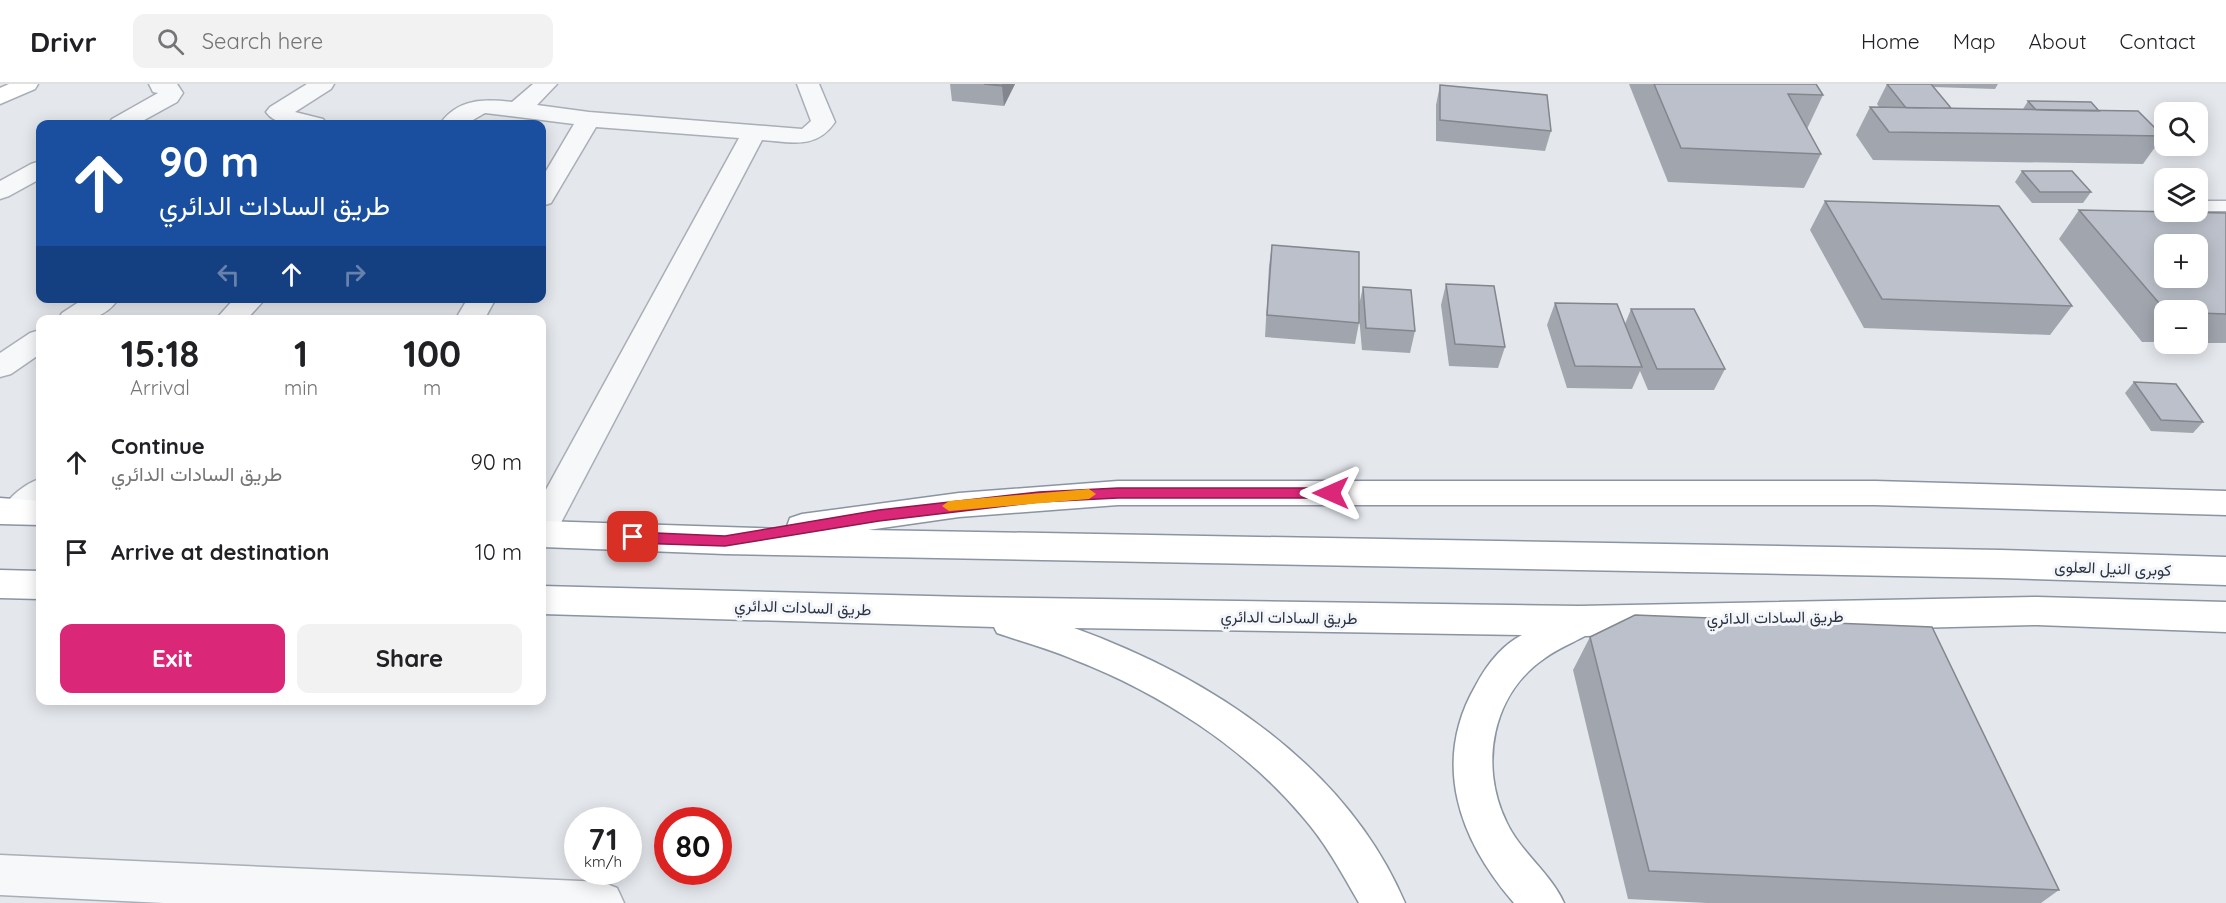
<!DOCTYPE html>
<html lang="en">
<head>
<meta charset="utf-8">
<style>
	body { margin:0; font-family:Quicksand,Vazirmatn,sans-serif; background:#f2f2f2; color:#202124; height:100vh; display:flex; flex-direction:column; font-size:22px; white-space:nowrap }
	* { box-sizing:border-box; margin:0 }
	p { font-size:20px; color:#757577 }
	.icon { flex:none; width:33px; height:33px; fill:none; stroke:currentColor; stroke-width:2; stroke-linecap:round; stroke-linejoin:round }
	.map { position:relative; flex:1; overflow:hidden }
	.details { position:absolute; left:36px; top:231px; width:510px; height:390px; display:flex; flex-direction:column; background:#fff; border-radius:12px; box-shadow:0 3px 15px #0003 }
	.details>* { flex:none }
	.hud { position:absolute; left:36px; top:36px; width:510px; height:183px; border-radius:12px; box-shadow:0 3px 15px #0003; background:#1a4fa0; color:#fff; overflow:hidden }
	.controls { position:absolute; left:2154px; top:18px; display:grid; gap:12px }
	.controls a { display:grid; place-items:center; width:54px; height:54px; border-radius:12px; background:#fff; box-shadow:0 3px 15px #0003; font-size:30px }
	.speed { position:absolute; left:564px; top:723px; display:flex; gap:12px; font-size:30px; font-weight:700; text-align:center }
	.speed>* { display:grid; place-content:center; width:78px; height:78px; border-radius:50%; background:#fff; box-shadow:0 3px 15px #0003; line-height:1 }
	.speed small { font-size:15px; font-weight:400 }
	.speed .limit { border:9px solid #d22; background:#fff; color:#111 }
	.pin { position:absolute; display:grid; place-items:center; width:51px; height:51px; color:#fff; margin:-26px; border-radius:12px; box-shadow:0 3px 9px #0006 }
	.me { position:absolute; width:66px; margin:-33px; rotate:270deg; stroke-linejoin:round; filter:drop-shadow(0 0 4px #0008) }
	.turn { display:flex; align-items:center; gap:21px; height:126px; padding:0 24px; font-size:27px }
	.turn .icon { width:78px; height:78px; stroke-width:2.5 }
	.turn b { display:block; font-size:42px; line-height:51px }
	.lanes { display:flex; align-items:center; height:57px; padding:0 24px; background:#0003; justify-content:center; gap:30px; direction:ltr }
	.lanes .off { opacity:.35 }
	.eta { display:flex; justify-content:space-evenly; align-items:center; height:102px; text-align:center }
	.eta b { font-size:36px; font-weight:800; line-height:42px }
	.primary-button { display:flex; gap:12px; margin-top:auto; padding:12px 24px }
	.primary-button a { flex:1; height:69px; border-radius:12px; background:#db2777; color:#fff; font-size:24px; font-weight:800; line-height:69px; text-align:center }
	.primary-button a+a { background:#f2f2f2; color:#202124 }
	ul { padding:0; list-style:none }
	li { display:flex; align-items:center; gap:18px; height:90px; padding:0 24px }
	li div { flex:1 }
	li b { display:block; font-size:22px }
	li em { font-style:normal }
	header { display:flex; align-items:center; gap:36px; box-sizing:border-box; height:84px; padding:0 30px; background:#fff; border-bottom:2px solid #e0e0e0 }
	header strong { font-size:28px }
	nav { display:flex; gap:33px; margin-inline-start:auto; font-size:21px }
	.search { width:420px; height:54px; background:#f2f2f2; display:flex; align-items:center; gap:15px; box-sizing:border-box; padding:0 21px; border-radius:12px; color:#757577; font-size:22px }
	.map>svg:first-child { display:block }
</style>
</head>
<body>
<header>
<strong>Drivr</strong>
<div class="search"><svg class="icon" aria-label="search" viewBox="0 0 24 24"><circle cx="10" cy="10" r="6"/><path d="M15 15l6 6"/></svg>Search here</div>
<nav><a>Home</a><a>Map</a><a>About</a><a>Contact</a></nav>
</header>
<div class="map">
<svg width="2226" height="819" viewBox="0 0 2226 819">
	<rect width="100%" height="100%" fill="#e4e7ec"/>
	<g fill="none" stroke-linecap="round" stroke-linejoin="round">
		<defs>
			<path id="lane" d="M2198 117H2226V127H2198Z"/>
			<path id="street" d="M149 0H177L183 9 177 18 137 40H108L112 35 158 9 153 8Z
				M307 0H334L331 5 295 28 323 35 327 40C307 40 279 46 266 28L270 23Z
				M533 0H557L537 21 589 28 802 45 811 37 797 0H819L835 38C816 66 791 58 762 56L554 452 542 456V413L739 54 596 43 551 119 542 122V94L574 40 485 29 466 40H440C458 14 485 15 512 18Z
				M40 77V95L9 112 0 115V97L31 80Z
				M85 214H119C103 238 82 236 58 236L62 229Z
				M235 214H266L246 236H215Z
				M468 214H496L484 236H455Z
				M40 246V270L11 290 0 293V269L30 249Z
				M40 395V426C28 437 21 442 5 437L0 428C9 413 24 400 40 395Z
				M0 771 602 798 617 804 624 819H164L0 811Z"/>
			<path id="secondary" d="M9 0H38L35 5 0 20V4Z"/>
			<path id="highway" d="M1118 397H1875L2226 407V431L1875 421H1118L959 433 868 446 2001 466 2226 473V501L2001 494 725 470 542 463V437L786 445 790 434 802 430 959 409Z
				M0 414 40 417V441L0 440Z
				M0 486 40 487V515L0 514Z
				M542 502 968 513 1579 522 2037 513 2226 518V548L2037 541 1585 552C1572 559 1557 565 1545 574 1492 610 1479 681 1506 737 1520 768 1550 788 1564 819H1514C1459 756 1431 678 1476 601 1486 582 1502 561 1522 551L1074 544C1210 593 1346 681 1405 819H1359C1342 789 1325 758 1302 732 1244 663 1158 608 1075 576 1049 565 1023 558 997 549L994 543 542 530Z"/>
		</defs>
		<use href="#lane" stroke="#a9aeb7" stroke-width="3"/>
		<use href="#street" stroke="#a9aeb7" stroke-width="3"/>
		<use href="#secondary" stroke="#a9aeb7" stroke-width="3"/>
		<use href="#highway" stroke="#8b94a3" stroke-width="3"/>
		<use href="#lane" fill="#f7f8fa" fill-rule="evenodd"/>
		<use href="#street" fill="#f7f8fa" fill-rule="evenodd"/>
		<use href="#secondary" fill="#fff" fill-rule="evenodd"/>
		<use href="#highway" fill="#fff" fill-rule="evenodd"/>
	</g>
	<path fill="#a1a5ae" d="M950 0H1015L1004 22 952 17Z
		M1629 0H1816L1823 11 1807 45 1821 70 1804 104 1668 98Z
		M1887 0H1998L1995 5 1933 3 1951 24 2023 25 2028 17 2099 27 2163 52 2143 80 1873 76 1856 51 1870 23H1879L1877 20Z
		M1440 1 1551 47 1545 67 1436 57V21Z
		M2022 87 2091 108 2083 119H2032L2015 98Z
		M1825 117 2072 222 2050 251 1864 244 1810 146Z
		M2079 126 2226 129V259H2198V226H2164V258H2142L2059 155Z
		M1272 161 1359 221 1363 203 1415 247 1410 269 1362 266 1359 232V239L1355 260 1265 253 1269 182Z
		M1446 200 1505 263 1498 284 1449 282 1441 221Z
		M1555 219 1625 240 1631 225 1725 285 1714 306H1648L1640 287 1632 305 1567 304 1547 241Z
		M2134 298 2203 338 2193 349 2151 347 2125 309Z
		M1590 553 2059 806 2041 819H1707L1628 815 1573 586Z"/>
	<path fill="#83868d" d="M1003 0H1015L1004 22 1002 2Z"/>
	<path fill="#bbc0ca" stroke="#83868d" stroke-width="1.5" fill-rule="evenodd" d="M984 0H1003L1002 2Z
		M1654 0H1816L1823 11 1788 10 1821 70 1681 64Z
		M1887 0H1931L1951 24H1906Z
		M1440 1 1547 11 1551 47 1440 36Z
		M2028 17 2091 18 2099 27 2036 26Z
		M1870 23 2138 27 2163 52 1889 48Z
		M2022 87H2072L2091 108H2040Z
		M1825 117 1999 122 2072 222 1882 215Z
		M2079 126 2226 129V230L2198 229V226H2165ZM2164 160H2198V194H2164Z
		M1272 161 1359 168V239L1267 231Z
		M1446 200 1494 202 1505 263 1455 260Z
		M1363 203 1411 206 1415 247 1366 244Z
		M1555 219 1617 220 1642 283 1575 282Z
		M1631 225H1694L1725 285H1657Z
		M2134 298 2176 300 2203 338 2161 336Z
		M1635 531 1932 543 2059 806 1649 787 1590 553Z"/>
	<path fill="#db2777" stroke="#8e194d" stroke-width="1.5" d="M1118 404H1331L1338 409 1331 414H1118L1039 418 879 437 725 462 633 459 626 453 633 448 725 452 879 426 1039 408Z"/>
	<path fill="#f59e0b" d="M1089 405 1096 410 1089 415 949 427 942 422 949 417Z"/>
	<g text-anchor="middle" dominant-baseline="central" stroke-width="6" stroke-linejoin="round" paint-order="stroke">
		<g font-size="16" fill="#2b3445" stroke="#f4f6f9">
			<text transform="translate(2113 484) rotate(2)">كوبرى النيل العلوى</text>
			<text transform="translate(803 523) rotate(2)">طريق السادات الدائري</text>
			<text transform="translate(1289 533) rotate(1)">طريق السادات الدائري</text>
			<text transform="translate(1775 533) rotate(-1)">طريق السادات الدائري</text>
		</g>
	</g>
</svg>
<div class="controls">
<a><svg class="icon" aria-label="search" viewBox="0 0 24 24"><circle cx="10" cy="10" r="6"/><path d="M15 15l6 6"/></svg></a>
<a><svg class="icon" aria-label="layers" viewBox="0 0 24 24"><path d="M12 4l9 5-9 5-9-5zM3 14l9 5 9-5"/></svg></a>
<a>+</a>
<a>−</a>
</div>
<div class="speed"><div>71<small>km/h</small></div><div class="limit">80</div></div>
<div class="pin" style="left:633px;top:453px;background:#d93025"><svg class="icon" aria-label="arrive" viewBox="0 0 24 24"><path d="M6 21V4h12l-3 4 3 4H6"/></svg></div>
<svg class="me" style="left:1331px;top:409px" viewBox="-20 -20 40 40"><path d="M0-17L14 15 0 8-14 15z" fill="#db2777" stroke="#fff" stroke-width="4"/></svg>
<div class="hud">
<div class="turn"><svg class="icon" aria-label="ahead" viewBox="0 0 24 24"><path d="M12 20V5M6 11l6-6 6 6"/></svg><div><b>90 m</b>طريق السادات الدائري</div></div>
<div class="lanes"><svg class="icon off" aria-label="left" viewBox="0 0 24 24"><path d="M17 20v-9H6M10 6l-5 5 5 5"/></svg><svg class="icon" aria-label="ahead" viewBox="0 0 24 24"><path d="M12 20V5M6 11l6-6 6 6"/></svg><svg class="icon off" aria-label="right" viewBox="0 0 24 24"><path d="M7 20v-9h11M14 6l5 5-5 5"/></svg></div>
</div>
<section class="details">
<div class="eta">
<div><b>15:18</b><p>Arrival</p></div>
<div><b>1</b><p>min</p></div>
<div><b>100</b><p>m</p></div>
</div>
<ul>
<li><svg class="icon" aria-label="ahead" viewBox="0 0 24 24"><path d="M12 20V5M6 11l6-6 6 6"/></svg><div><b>Continue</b><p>طريق السادات الدائري</p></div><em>90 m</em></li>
<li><svg class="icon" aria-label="arrive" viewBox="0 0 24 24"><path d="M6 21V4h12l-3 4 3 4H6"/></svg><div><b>Arrive at destination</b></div><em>10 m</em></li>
</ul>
<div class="primary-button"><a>Exit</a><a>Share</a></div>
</section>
</div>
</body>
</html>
